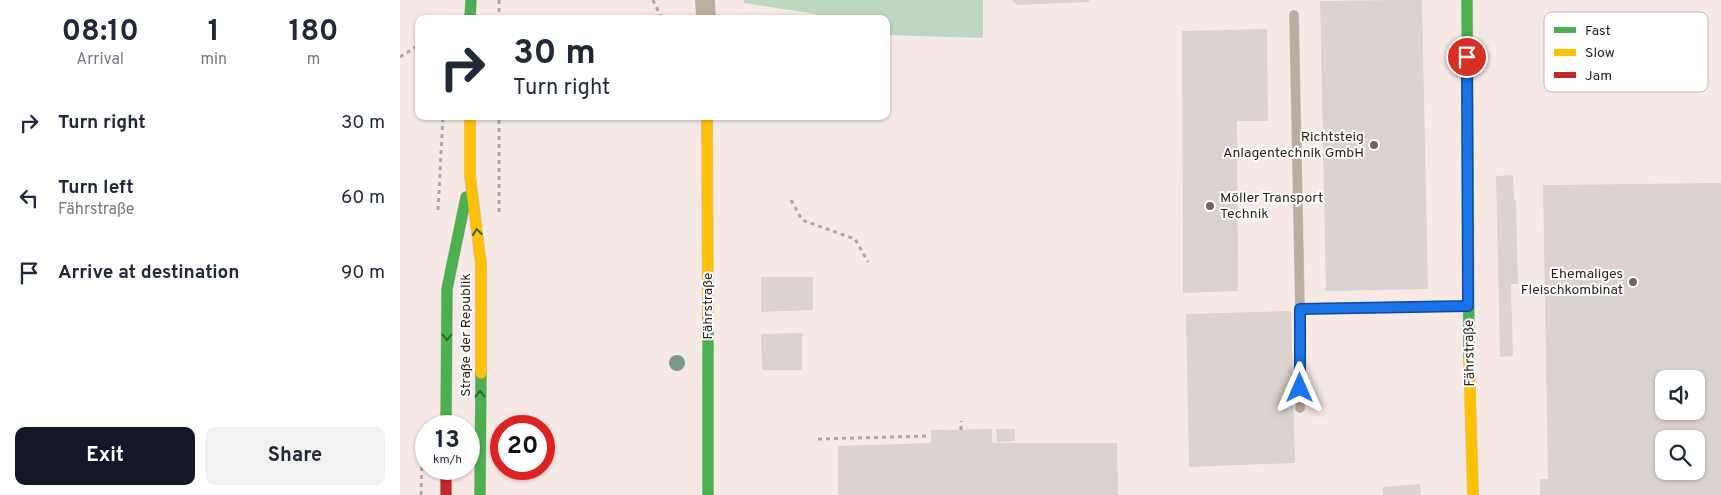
<!DOCTYPE html>
<html lang="en">
<head>
<meta charset="utf-8">
<style>
	body { margin:0; font-family:Overpass,sans-serif; background:#f2f2f3; color:#1f2937; height:100vh; display:flex; flex-direction:column; font-size:19px; white-space:nowrap }
	* { box-sizing:border-box; margin:0 }
	p { font-size:16px; color:#747a83 }
	.icon { flex:none; width:28px; height:28px; fill:none; stroke:currentColor; stroke-width:2; stroke-linecap:round; stroke-linejoin:round }
	.map { position:relative; flex:1; overflow:hidden }
	.drawer { display:flex; flex-direction:column; background:#fff; width:400px }
	.drawer>* { flex:none }
	.top-card { position:absolute; left:15px; top:15px; width:475px; height:105px; border-radius:10px; box-shadow:0 1px 4px #0004; background:#fff; color:#1f2937; overflow:hidden }
	.controls { position:absolute; left:1255px; top:370px; display:grid; gap:10px }
	.controls a { display:grid; place-items:center; width:50px; height:50px; border-radius:10px; background:#fff; box-shadow:0 1px 4px #0004; font-size:25px }
	.speed { position:absolute; left:15px; top:415px; display:flex; gap:10px; font-size:25px; font-weight:700; text-align:center }
	.speed>* { display:grid; place-content:center; width:65px; height:65px; border-radius:50%; background:#fff; box-shadow:0 1px 4px #0004; line-height:1 }
	.speed small { font-size:12px; font-weight:400 }
	.speed .limit { border:8px solid #d22; background:#fff; color:#111 }
	.pin { position:absolute; display:grid; place-items:center; width:42px; height:42px; color:#fff; margin:-21px; border:2px solid #fff; border-radius:50%; box-shadow:0 1px 5px #0007 }
	.me { position:absolute; width:55px; margin:-28px; rotate:0deg; stroke-linejoin:round; filter:drop-shadow(0 0 4px #0008) }
	.turn { display:flex; align-items:center; gap:18px; height:105px; padding:0 15px; font-size:22px }
	.turn .icon { width:65px; height:65px; stroke-width:2.5 }
	.turn b { display:block; font-size:35px; line-height:42px }
	.eta { display:flex; justify-content:space-evenly; align-items:center; height:85px; text-align:center }
	.eta b { font-size:30px; font-weight:700; line-height:35px }
	.cta { display:flex; gap:10px; margin-top:auto; padding:10px 15px }
	.cta a { flex:1; height:58px; border-radius:10px; background:#111827; color:#fff; font-size:20px; font-weight:700; line-height:58px; text-align:center }
	.cta a+a { background:#f2f2f3; color:#1f2937 }
	ul { padding:0; list-style:none }
	li { display:flex; align-items:center; gap:15px; height:75px; padding:0 15px }
	li div { flex:1 }
	li b { display:block; font-size:19px }
	li em { font-style:normal }
	main { display:flex; flex:1; min-height:0 }
	.map>svg:first-child { display:block }
</style>
</head>
<body>
<main>
<section class="drawer">
<div class="eta">
<div><b>08:10</b><p>Arrival</p></div>
<div><b>1</b><p>min</p></div>
<div><b>180</b><p>m</p></div>
</div>
<ul>
<li><svg class="icon" aria-label="right" viewBox="0 0 24 24"><path d="M7 20v-9h11M14 6l5 5-5 5"/></svg><div><b>Turn right</b></div><em>30 m</em></li>
<li><svg class="icon" aria-label="left" viewBox="0 0 24 24"><path d="M17 20v-9H6M10 6l-5 5 5 5"/></svg><div><b>Turn left</b><p>Fährstraße</p></div><em>60 m</em></li>
<li><svg class="icon" aria-label="arrive" viewBox="0 0 24 24"><path d="M6 21V4h12l-3 4 3 4H6"/></svg><div><b>Arrive at destination</b></div><em>90 m</em></li>
</ul>
<div class="cta"><a>Exit</a><a>Share</a></div>
</section>
<div class="map">
<svg width="1321" height="495" viewBox="0 0 1321 495">
	<rect width="100%" height="100%" fill="#f7eae6"/>
	<path fill="#bdd8c1" d="M344 0H583V38L486 35V19H421L416 14 344 3Z"/>
	<path fill="#ddd3ce" fill-rule="evenodd" d="M613 0H689V2L617 5Z
		M998 0H1022L1028 289 926 291 920 1Z
		M867 29 868 121H837L838 291 783 293 782 31Z
		M1113 175 1114 200H1116L1118 284H1111L1113 356 1100 357 1096 176Z
		M1321 183V495H1140V479H1148L1143 185ZM1264 379H1296V411H1264ZM1264 439H1296V471H1264Z
		M361 277H413V310L361 312Z
		M891 311 895 463 789 467 786 314Z
		M402 333V370H362L361 334Z
		M592 429V443H717L718 495H438V446L531 443V430Z
		M596 429H615V441L597 442Z
		M1020 484 1021 495H983V487Z"/>
	<g fill="none" stroke-linecap="round" stroke-linejoin="round">
		<defs>
			<path id="lane" d="M894 15 900 309 1066 306
				M900 309V408"/>
			<path id="street" d="M305 0 306 19"/>
			<path id="fast" d="M1067 0 1069 358
				M70 19 71 0
				M308 315V495
				M46 426 47 289 66 197
				M80 495 81 373"/>
			<path id="slow" d="M70 116V176L81 264V373
				M307 116 308 315
				M1069 358 1073 495"/>
			<path id="jam" d="M46 469V495"/>
		</defs>
		<use href="#lane" stroke="#d0c6c3" stroke-width="10"/>
		<use href="#street" stroke="#d0c6c3" stroke-width="20"/>
		<use href="#fast" stroke="#d0c6c3" stroke-width="12"/>
		<use href="#slow" stroke="#d0c6c3" stroke-width="12"/>
		<use href="#jam" stroke="#d0c6c3" stroke-width="12"/>
		<path stroke="#b4a79f" stroke-width="3" stroke-dasharray="4 4" stroke-linecap="butt" d="M99 0V19
			M253 0 262 19
			M0 57 19 45
			M391 200 402 220 455 239 468 262
			M38 210 43 116
			M99 212V116
			M561 430V421
			M418 439 530 436
			M21 495 23 429"/>
		<use href="#lane" stroke="#bcada1" stroke-width="9"/>
		<use href="#street" stroke="#bcada1" stroke-width="19"/>
		<use href="#fast" stroke="#4caf50" stroke-width="11"/>
		<use href="#slow" stroke="#ffc107" stroke-width="11"/>
		<use href="#jam" stroke="#c62828" stroke-width="11"/>
	</g>
	<circle fill="#789c85" cx="277" cy="363" r="8"/>
	<defs><path id="oneway-chevron" d="M-2-3.5L2.5 0L-2 3.5" fill="none" stroke-width="1.6" stroke-linecap="round" stroke-linejoin="round" transform="scale(1.25)"/></defs>
	<g stroke="#395f32">
		<use href="#oneway-chevron" transform="translate(77 232) rotate(-97)"/>
		<use href="#oneway-chevron" transform="translate(47 337) rotate(90)"/>
		<use href="#oneway-chevron" transform="translate(80 394) rotate(-90)"/>
	</g>
	<g fill="none" stroke-linecap="round" stroke-linejoin="round">
		<defs>
			<path id="route" d="M900 388V309L1068 306 1067 57"/>
		</defs>
		<use href="#route" stroke="#114b97" stroke-width="12"/>
		<use href="#route" stroke="#1a73e8" stroke-width="9"/>
	</g>
	<g fill="#716561" stroke="#fff" stroke-width="2">
		<circle cx="974" cy="145" r="5"/>
		<circle cx="810" cy="206" r="5"/>
		<circle cx="1233" cy="282" r="5"/>
	</g>
	<g text-anchor="middle" dominant-baseline="central" stroke-width="4" stroke-linejoin="round" paint-order="stroke">
		<g font-size="14" fill="#291e1a" stroke="#fff" text-anchor="end">
			<text x="964" y="137">Richtsteig<tspan x="964" dy="16">Anlagentechnik GmbH</tspan></text>
			<text x="820" y="198" text-anchor="start">Möller Transport<tspan x="820" dy="16">Technik</tspan></text>
			<text x="1223" y="274">Ehemaliges<tspan x="1223" dy="16">Fleischkombinat</tspan></text>
		</g>
		<g font-size="14" fill="#291e1a" stroke="#fff">
			<text transform="translate(308 306) rotate(-90)">Fährstraße</text>
			<text transform="translate(66 335) rotate(-90)">Straße der Republik</text>
			<text transform="translate(1070 353) rotate(-91)">Fährstraße</text>
		</g>
	</g>
	<rect x="1144" y="12" width="164" height="80" rx="8" fill="#fff" stroke="#bfbcba" stroke-width="1"/>
	<rect x="1154" y="27" width="22" height="6" fill="#4caf50"/>
	<rect x="1154" y="49" width="22" height="7" fill="#ffc107"/>
	<rect x="1154" y="72" width="22" height="6" fill="#c62828"/>
	<g font-size="14" fill="#291e1a">
		<text x="1185" y="35">Fast</text>
		<text x="1185" y="57">Slow</text>
		<text x="1185" y="80">Jam</text>
	</g>
</svg>
<div class="controls">
<a><svg class="icon" aria-label="sound" viewBox="0 0 24 24"><path d="M4 9h4l5-4v14l-5-4H4zM17 9q2 3 0 6"/></svg></a>
<a><svg class="icon" aria-label="search" viewBox="0 0 24 24"><circle cx="10" cy="10" r="6"/><path d="M15 15l6 6"/></svg></a>
</div>
<div class="speed"><div>13<small>km/h</small></div><div class="limit">20</div></div>
<div class="pin" style="left:1067px;top:57px;background:#d93025"><svg class="icon" aria-label="arrive" viewBox="0 0 24 24"><path d="M6 21V4h12l-3 4 3 4H6"/></svg></div>
<svg class="me" style="left:900px;top:388px" viewBox="-20 -20 40 40"><path d="M0-17L14 15 0 8-14 15z" fill="#1a73e8" stroke="#fff" stroke-width="4"/></svg>
<div class="top-card">
<div class="turn"><svg class="icon" aria-label="right" viewBox="0 0 24 24"><path d="M7 20v-9h11M14 6l5 5-5 5"/></svg><div><b>30 m</b>Turn right</div></div>
</div>
</div>
</main>
</body>
</html>
